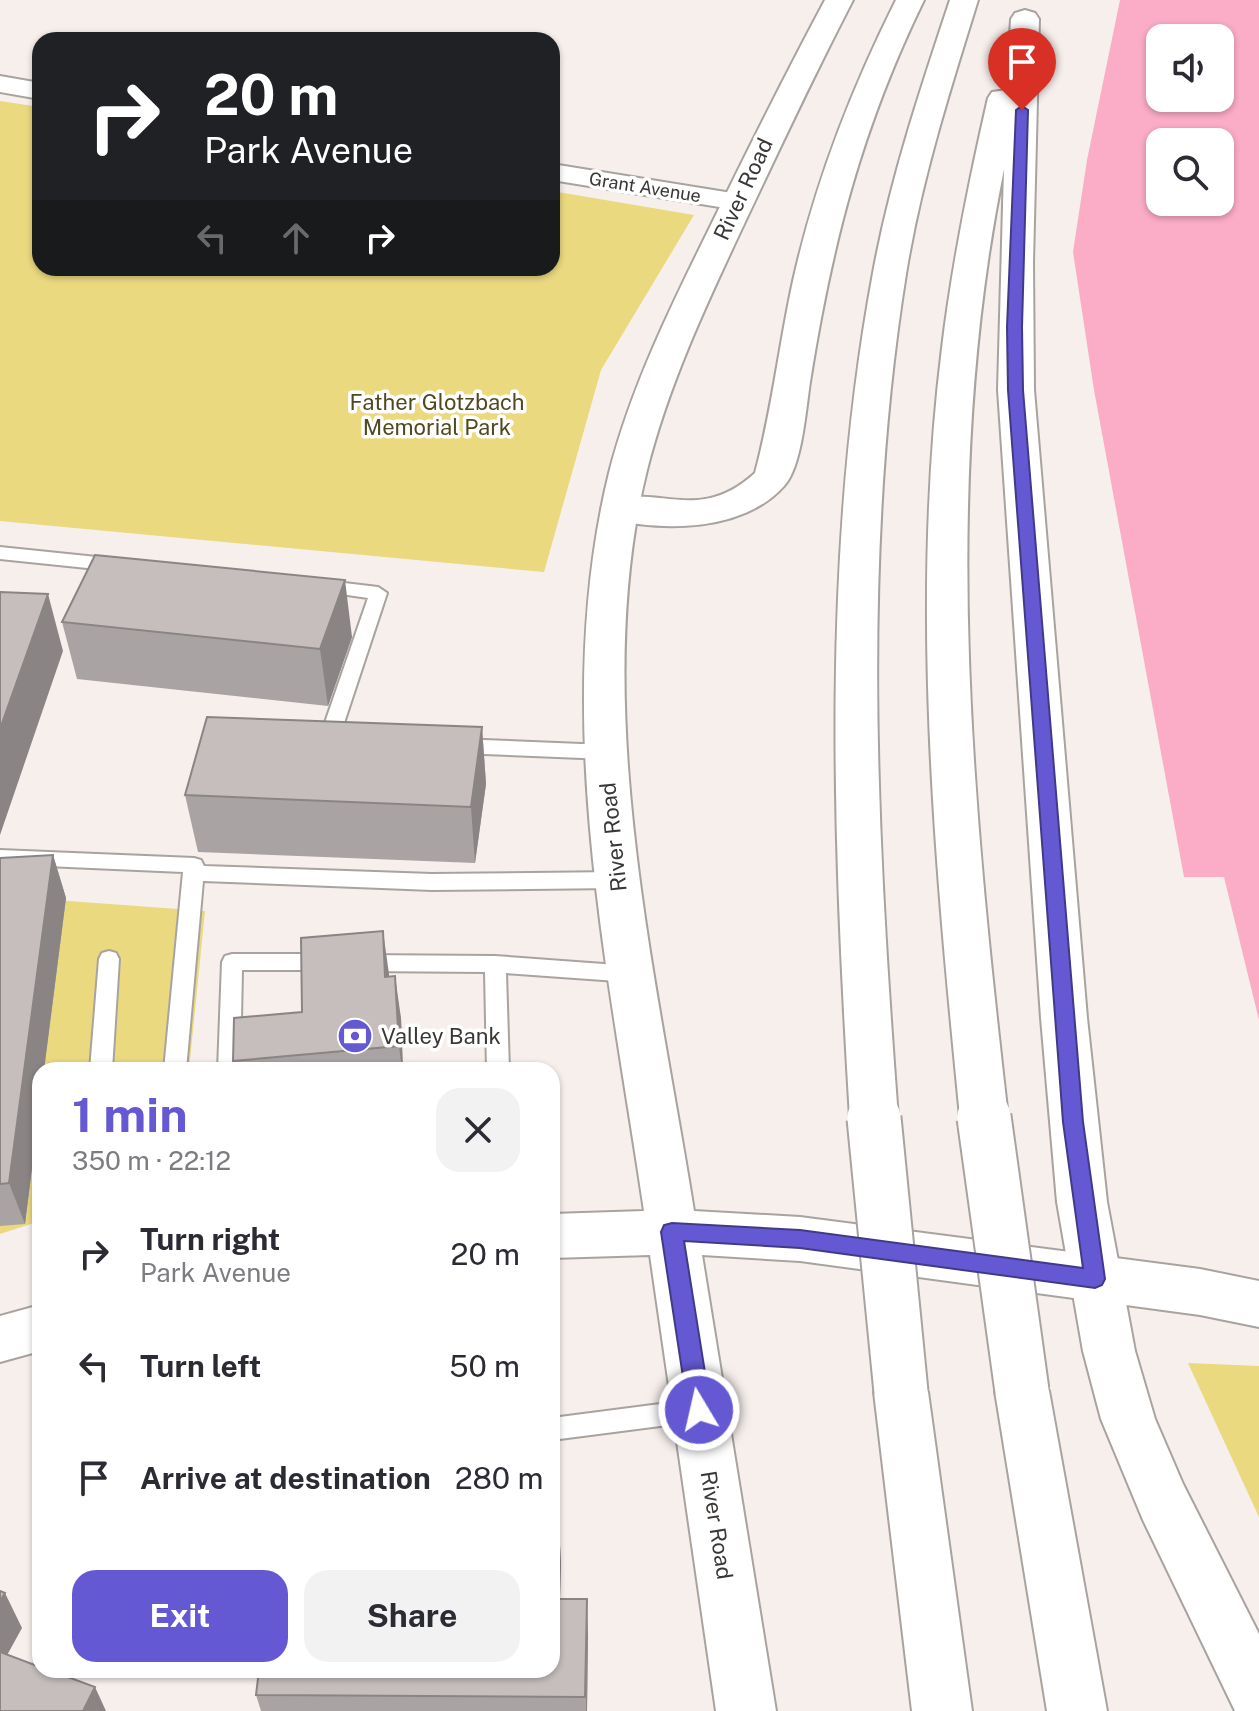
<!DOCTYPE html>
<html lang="en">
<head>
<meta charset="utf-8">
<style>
	body { margin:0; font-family:"Public Sans",sans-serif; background:#f2f2f3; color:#2b2b33; height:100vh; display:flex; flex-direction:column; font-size:30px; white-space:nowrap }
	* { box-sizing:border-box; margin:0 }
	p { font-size:26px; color:#7c7c81 }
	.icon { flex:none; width:44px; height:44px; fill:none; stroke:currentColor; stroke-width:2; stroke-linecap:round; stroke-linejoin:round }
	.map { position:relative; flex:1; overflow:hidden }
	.panel { position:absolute; left:32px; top:1062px; width:528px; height:616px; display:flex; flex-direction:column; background:#fff; border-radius:24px; box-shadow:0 2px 6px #0004 }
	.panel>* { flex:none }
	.hud { position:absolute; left:32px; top:32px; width:528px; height:244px; border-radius:24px; box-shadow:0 2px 6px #0004; background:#202124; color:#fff; overflow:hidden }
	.tools { position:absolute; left:1146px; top:24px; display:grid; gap:16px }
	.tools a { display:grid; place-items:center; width:88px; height:88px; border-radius:16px; background:#fff; box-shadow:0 2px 6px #0004; font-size:40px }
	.pin { position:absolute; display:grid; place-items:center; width:68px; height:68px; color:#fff; margin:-82px -34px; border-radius:50% 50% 50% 0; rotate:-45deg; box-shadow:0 0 8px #0007 }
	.pin .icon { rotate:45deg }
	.me { position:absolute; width:88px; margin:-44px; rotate:351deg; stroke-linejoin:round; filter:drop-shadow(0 0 6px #0008) }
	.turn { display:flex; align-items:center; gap:28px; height:168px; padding:0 40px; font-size:36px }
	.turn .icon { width:104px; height:104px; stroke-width:2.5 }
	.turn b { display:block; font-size:56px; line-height:68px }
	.lanes { display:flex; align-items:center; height:76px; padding:0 40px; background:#0003; justify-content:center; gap:40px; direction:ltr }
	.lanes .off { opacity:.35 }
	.round { display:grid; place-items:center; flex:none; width:84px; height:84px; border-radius:24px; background:#f2f2f3 }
	.summary { display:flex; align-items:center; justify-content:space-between; height:136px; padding:0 40px }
	h1 { font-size:48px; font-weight:700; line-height:60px; color:#6459d2 }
	.cta { display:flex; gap:16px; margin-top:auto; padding:16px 40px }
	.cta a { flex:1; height:92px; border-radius:24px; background:#6459d2; color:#fff; font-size:32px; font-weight:700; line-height:92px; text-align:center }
	.cta a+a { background:#f2f2f3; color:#2b2b33 }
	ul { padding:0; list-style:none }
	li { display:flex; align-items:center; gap:24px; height:112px; padding:0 40px }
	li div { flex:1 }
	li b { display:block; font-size:30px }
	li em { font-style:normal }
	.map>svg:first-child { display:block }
</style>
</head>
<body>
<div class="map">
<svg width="1259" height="1711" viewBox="0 0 1259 1711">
	<rect width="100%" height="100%" fill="#f6efec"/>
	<path fill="#ead97f" d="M0 101 40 107V268H552V191L694 215 601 370 544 572 0 521Z
		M0 896 205 911 189 1070H40V1221L0 1234Z
		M1188 1363 1259 1366V1517Z"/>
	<path fill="#fbacc6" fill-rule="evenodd" d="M1120 0H1259V1020L1224 877H1184L1094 390 1073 252 1087 160ZM1160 38H1220V98H1160ZM1160 142H1220V202H1160Z"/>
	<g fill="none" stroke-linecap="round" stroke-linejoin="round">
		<defs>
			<path id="lane" d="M0 547 116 559 125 565 116 571 0 559Z
				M319 580 378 587 387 593 340 735 344 740 334 747 322 745 319 740 368 598 313 590 310 586 313 582Z
				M458 739 606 745 616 752 606 759 458 753 448 746Z
				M0 850 194 858 201 860 204 866 432 874 617 872 624 875 627 880 624 885 617 888 432 890 203 881 186 1070H164L183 872 0 864Z
				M109 951 116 953 119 959 112 1070H90L99 959 102 953Z
				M232 954H328L335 956 338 962 335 968 328 970H242L240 1070H218L222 962 225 956Z
				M360 955 495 956 631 966 638 968 641 974 638 980 631 982 506 973 509 1070H487L485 972 360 971 353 969 350 963 353 957Z
				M699 1399 708 1402 711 1410 708 1418 699 1421 552 1440V1418Z"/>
			<path id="street" d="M0 76 40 83V99L0 92Z
				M552 164 738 194 748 196 752 202 748 208 738 210 552 180Z"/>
			<path id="secondary" d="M825 0H853C815 73 780 148 745 222 707 303 669 383 647 470 589 703 657 978 694 1211L800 1217 1200 1269 1259 1281V1327L1200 1315 800 1261 702 1255 776 1711H716L650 1255 552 1258V1214L644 1211C609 972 550 713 609 473 631 387 671 306 710 227 747 151 785 75 825 0Z
				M40 1305V1351L0 1362V1316Z"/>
			<path id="highway" d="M896 0H924C862 127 832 243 810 382 806 408 802 467 784 486 743 532 662 532 607 518L601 509 607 500C663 486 700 523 755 473 772 410 779 345 793 281 815 183 851 90 896 0Z
				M950 0H978C950 90 921 181 906 274 861 554 877 837 898 1118L891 1132 874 1138 857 1132 850 1118C833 837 821 552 873 273 890 180 920 90 950 0Z
				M1025 10 1035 13 1039 19 1033 262 1034 390 1087 1018 1107 1202 1135 1351 1155 1419 1183 1484 1259 1634V1711H1235L1143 1520 1101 1419 1083 1351 1057 1202 1041 1018 998 390 1004 169C940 482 972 803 1008 1117L1001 1131 984 1137 967 1131 960 1117C935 863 910 603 942 348 952 264 969 181 988 98L992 92 1007 90 1011 19 1015 13Z
				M1022 1367 1041 1374 1049 1391 1107 1711H1047L995 1391 1003 1374Z
				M901 1368 920 1375 928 1392 972 1711H912L874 1392 882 1375Z"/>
		</defs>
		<use href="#lane" stroke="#a9a39f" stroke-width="4"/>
		<use href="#street" stroke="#a9a39f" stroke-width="4"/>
		<use href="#secondary" stroke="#a9a39f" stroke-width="4"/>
		<use href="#highway" stroke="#a9a39f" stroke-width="4"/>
		<use href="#lane" fill="#fff" fill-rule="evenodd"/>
		<use href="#street" fill="#fff" fill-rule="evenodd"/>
		<use href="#secondary" fill="#fff" fill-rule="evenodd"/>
		<use href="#highway" fill="#fff" fill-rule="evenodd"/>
		<defs>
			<path id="highway-bridge" d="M984 1117 1022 1391
				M874 1118 901 1392"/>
		</defs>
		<use href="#highway-bridge" stroke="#a9a39f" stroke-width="57" stroke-linecap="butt"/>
		<use href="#highway-bridge" stroke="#fff" stroke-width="53"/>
	</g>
	<path fill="#a9a3a3" d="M62 622 352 637 328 706 77 679Z
		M482 727 486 784 475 863 198 852 185 795Z
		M53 855 66 898 44 1070H40V1103L25 1224 0 1226V858Z
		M389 976 401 1018 403 1070H235L233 1061 302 1012Z
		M559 1527 561 1563 560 1599 588 1634 587 1711H261L256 1695Z"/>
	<path fill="#8a8584" d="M345 580 352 637 328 706 320 649Z
		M48 594 63 651 0 835V729Z
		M482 727 486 784 475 863 471 807Z
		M53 855 66 898 44 1070H40V1103L25 1224 9 1183Z
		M383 931 389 974 391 1019 385 977Z
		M395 976 401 1018 403 1070H402L399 1046Z
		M559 1527 561 1563 559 1634 557 1599Z
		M5 1593 22 1628 0 1668V1601Z
		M587 1599 588 1634 587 1711H586Z
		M95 1687 106 1711H83Z"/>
	<path fill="#c5bebd" stroke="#8a8584" stroke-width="2" d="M95 555 345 580 320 649 62 622Z
		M0 592 48 594 0 729Z
		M207 717 482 727 471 807 185 795Z
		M53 855 9 1183 0 1184V858Z
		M383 931 385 977 395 976 399 1046 233 1061 234 1018 302 1012 301 938Z
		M552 1527H559L557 1599H587L585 1697 256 1695 259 1670H552Z
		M0 1591 5 1593 0 1601Z
		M0 1652 40 1667V1670H49L95 1687 83 1711H0Z"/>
	<path fill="#6459d2" stroke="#413a88" stroke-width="2" d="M1022 106 1028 110 1022 327 1023 390 1083 1122 1105 1279 1102 1285 1095 1288 800 1248 684 1241 711 1410 707 1417 699 1420 692 1417 688 1410 661 1232 664 1225 672 1223 800 1230 1083 1268 1063 1122 1008 390 1007 327 1016 110Z"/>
	<defs>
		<symbol id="bank-disc" viewBox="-11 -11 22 22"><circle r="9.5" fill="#6459d2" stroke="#fff"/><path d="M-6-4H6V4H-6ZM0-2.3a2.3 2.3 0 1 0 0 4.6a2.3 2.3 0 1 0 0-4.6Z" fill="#fff"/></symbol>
	</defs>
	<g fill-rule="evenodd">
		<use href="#bank-disc" x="335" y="1016" width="40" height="40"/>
	</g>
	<g text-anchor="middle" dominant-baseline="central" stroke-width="7" stroke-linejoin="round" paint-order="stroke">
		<g font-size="18" fill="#3a3836" stroke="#fff">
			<text transform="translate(645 187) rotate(9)">Grant Avenue</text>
		</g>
		<g font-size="22" fill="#3a3836" stroke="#fff">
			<text transform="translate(743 189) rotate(-65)">River Road</text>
			<text transform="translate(613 837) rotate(-96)">River Road</text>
			<text transform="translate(717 1525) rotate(81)">River Road</text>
		</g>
		<g font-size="22" fill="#50491f" stroke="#fff">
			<text x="437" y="402">Father Glotzbach<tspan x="437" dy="25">Memorial Park</tspan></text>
		</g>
		<g font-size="22" fill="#3a3836" stroke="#fff" text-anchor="start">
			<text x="381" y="1036">Valley Bank</text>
		</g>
	</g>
</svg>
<div class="tools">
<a><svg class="icon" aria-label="sound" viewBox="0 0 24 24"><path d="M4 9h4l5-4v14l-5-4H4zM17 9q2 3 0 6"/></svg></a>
<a><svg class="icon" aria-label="search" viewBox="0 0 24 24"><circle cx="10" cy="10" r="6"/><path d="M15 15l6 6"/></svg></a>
</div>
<div class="pin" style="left:1022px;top:110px;background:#d93025"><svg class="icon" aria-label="arrive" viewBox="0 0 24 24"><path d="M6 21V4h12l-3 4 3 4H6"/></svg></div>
<svg class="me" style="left:699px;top:1410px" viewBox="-20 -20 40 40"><circle r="17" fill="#6459d2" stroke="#fff" stroke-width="3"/><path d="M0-11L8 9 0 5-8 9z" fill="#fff"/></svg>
<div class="hud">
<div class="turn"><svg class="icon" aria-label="right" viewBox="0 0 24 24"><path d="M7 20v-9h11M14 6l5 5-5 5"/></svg><div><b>20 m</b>Park Avenue</div></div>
<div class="lanes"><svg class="icon off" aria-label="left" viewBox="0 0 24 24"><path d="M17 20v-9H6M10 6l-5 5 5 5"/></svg><svg class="icon off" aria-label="ahead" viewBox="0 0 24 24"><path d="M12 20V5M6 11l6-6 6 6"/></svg><svg class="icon" aria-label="right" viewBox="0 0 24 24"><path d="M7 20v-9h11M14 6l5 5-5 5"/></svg></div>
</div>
<section class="panel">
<div class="summary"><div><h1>1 min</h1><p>350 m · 22:12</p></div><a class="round"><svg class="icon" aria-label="close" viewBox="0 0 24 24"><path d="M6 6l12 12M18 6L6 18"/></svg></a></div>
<ul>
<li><svg class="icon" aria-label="right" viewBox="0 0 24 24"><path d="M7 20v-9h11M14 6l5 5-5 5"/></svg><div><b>Turn right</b><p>Park Avenue</p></div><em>20 m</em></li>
<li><svg class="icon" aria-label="left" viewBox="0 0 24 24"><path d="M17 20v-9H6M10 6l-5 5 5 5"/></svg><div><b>Turn left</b></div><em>50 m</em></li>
<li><svg class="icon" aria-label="arrive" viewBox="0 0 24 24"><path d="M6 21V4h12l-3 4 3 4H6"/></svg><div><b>Arrive at destination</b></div><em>280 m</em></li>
</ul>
<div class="cta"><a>Exit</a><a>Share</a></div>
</section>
</div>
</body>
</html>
